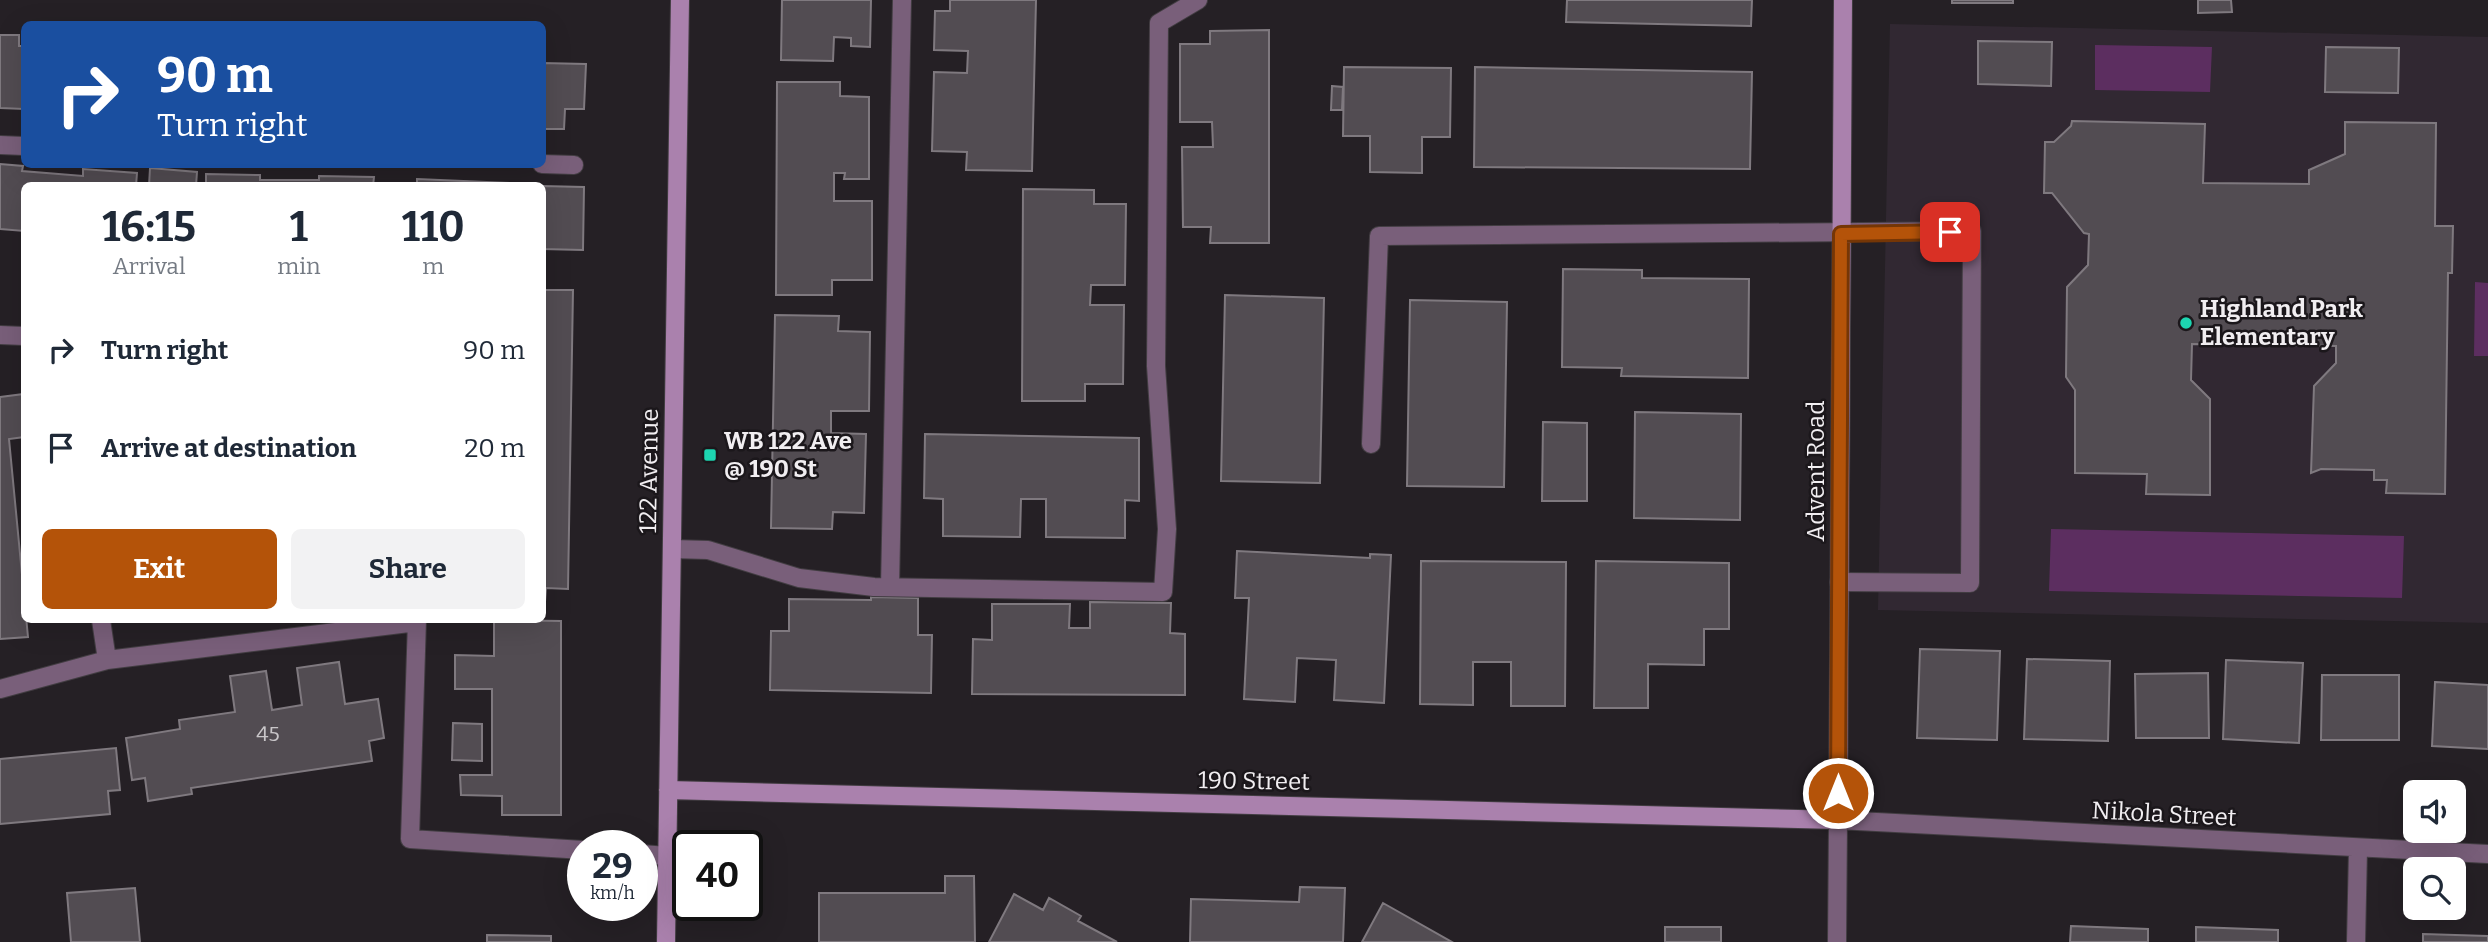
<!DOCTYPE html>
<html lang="en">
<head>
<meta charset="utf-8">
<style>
	body { margin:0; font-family:Bitter,serif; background:#f2f2f3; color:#1f2937; height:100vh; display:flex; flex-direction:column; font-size:26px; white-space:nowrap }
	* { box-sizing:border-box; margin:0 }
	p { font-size:23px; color:#747a83 }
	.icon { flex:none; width:38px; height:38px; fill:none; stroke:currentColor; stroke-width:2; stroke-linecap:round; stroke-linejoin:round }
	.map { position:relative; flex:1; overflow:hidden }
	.panel { position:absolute; left:21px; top:182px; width:525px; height:441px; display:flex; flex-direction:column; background:#fff; border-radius:10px; box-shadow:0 7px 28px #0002 }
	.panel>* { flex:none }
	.hud { position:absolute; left:21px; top:21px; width:525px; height:147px; border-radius:10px; box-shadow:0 7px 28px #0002; background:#1a4fa0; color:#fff; overflow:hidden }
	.controls { position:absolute; left:2403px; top:780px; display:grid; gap:14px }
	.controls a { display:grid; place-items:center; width:63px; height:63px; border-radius:10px; background:#fff; box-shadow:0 7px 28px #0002; font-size:35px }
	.speed { position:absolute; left:567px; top:830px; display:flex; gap:14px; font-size:35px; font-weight:700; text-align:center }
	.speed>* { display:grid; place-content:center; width:91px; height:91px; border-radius:50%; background:#fff; box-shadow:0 7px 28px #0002; line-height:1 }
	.speed small { font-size:18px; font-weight:400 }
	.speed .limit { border:4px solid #111; border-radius:10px; background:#fff; color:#111 }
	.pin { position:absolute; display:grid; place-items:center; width:60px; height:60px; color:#fff; margin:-30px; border-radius:14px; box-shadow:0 4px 10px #0006 }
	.me { position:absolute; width:77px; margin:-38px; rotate:0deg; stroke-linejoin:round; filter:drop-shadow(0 0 5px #0008) }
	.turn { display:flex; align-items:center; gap:24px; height:147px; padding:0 21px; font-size:32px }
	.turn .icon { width:91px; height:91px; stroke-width:2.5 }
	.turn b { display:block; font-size:49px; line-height:60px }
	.eta { display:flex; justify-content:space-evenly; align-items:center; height:119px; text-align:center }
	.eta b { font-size:42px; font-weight:700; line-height:49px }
	.button { display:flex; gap:14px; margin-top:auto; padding:14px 21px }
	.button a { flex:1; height:80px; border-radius:10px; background:#b45309; color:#fff; font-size:28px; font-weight:700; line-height:80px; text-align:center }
	.button a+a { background:#f2f2f3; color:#1f2937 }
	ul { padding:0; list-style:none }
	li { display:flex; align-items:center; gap:21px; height:98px; padding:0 21px }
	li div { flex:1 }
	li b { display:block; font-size:26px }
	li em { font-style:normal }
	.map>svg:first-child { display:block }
</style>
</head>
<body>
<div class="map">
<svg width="2488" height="942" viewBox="0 0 2488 942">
	<rect width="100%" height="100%" fill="#252025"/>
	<path fill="#312832" d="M1890 24 2488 37V623L1878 610Z"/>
	<path fill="#5c2e60" d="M2095 45 2212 47 2210 92 2095 90Z
		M2475 282 2488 283V356H2474Z
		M2051 529 2404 536 2402 598 2049 591Z"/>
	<path fill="#524c52" stroke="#7f797f" stroke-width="2" d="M782 0H871L870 47 851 46V38L834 37 833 61 781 60Z
		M950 0H1036L1032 171 966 170 967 152 932 151 934 72 967 73 968 51 934 50 935 11H950Z
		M1567 0H1752L1751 26 1566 22Z
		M1952 0H2013V3H1952Z
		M2198 0H2231L2232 12 2198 13Z
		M1269 30V243H1210L1211 227H1183L1182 147H1213L1212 122H1180V44H1210V31Z
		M0 35H19V46H24V109L0 108Z
		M1978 41 2052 42 2051 86 1978 84Z
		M2326 47 2399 48 2398 93 2325 92Z
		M542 63 586 64 584 109H565L564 129H542Z
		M1344 67 1451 68 1450 137H1422V173L1370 172V136H1343Z
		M1475 67 1752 72 1750 169 1474 167Z
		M777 82H840V96L869 97V179H844L845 173H834V201H872V280H832V295H776Z
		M1332 86 1343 87 1342 110H1331Z
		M2072 121 2205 124 2203 183 2309 184V170L2345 154V122L2436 123 2435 226H2453L2452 273H2448L2445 494 2386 493 2387 480H2374V470L2321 469 2311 473 2314 386 2336 363V346L2192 344 2191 380 2210 399V495L2146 494 2147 474 2075 473V390L2066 377 2067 287 2088 265 2089 234 2084 233 2052 193H2044L2045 142H2054L2071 126Z
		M0 164 23 166 22 171 83 176V169L137 173 136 186H24V231L0 229Z
		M150 168 197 172 196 186H149Z
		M206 174 260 175V180H319V176L374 177 373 186H206Z
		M417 179 530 184V186H417Z
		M542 186 584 187 583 250 542 249Z
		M1023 189 1094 190V204H1126L1125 285H1091L1090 305H1124L1123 384H1085V401H1022Z
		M1563 269 1642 270V278L1749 279 1748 378 1621 376 1622 368 1562 367Z
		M542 290H573L568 589 546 588 545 602H542Z
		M1225 295 1324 298 1320 483 1221 481Z
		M1410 300 1507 302 1504 487 1407 486Z
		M775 315 839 316 838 331 870 332 869 411H831V433L866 434 864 513 833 512 832 529 771 528Z
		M24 394V437L9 439 28 637 0 639V397Z
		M1635 412 1741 414 1740 520 1634 518Z
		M1543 422 1587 423V501H1542Z
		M925 434 1139 438V501L1125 500V538L1046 537V499H1021L1020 537 943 536V499L924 498Z
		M1237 551 1370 558V554L1391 555 1384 703 1334 700 1336 660 1297 658 1295 702 1244 699 1249 598H1235Z
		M1421 561 1566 562 1565 706H1511V662H1473V705L1420 704Z
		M1596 561 1729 563V629H1704V665L1648 664V708H1594Z
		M871 597 918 598V635H932L931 693 770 690 771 631H789V599L871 600Z
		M1090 602 1171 603 1170 633 1185 634V695L972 694 973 639 992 640V604H1070L1069 628H1090Z
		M494 620 561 621V815H502V796L461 795 460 775H492V689H455V655L494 656Z
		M1920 649 2000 651 1997 740 1917 738Z
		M2027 659 2110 661 2108 741 2024 739Z
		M2226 660 2303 663 2299 743 2223 739Z
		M339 662 345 704 378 699 384 738 369 741 372 761 191 788 192 794 148 801 145 778 132 780 126 738 180 729 179 720 235 712 230 676 266 671 272 710 302 705 297 668Z
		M2208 673 2209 738H2136L2135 674Z
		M2322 675H2399V740H2321Z
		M2435 682 2488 685V749L2432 746Z
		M453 723 482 724V761L452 760Z
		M116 748 120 790 108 791 110 814 0 824V759Z
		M945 876H974L975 942H819V893H945Z
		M1300 887 1345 888 1343 942H1190L1191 899 1299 902Z
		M135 888 140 942H71L67 893Z
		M1014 894 1043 910 1049 898 1081 916 1078 921 1117 942H989Z
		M1383 903 1452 942H1362Z
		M2071 926 2148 929V942H2070Z
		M1665 927H1721V942H1665Z
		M2196 927 2278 930V942H2196Z
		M2423 934 2488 936V942H2423Z
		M487 935 551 936V942H487Z"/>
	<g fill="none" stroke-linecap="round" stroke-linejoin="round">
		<defs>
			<path id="lane" d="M0 145 24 146
				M542 164 574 165
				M0 335 24 336
				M1371 444 1379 236 1972 231 1970 583 1839 582
				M672 549 708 550 799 578 874 587 1163 592 1167 529 1156 366 1159 23 1198 0
				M890 587 902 0
				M101 620 107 660
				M417 620 410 839 583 850
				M0 689 107 660 417 622
				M642 854 667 856"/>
			<path id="street" d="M1837 942 1838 820 2488 854
				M2356 942 2358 849"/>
			<path id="secondary" d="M668 790 1838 820 1843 0
				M666 942 680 0"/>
		</defs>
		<use href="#lane" stroke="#423d42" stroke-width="20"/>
		<use href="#street" stroke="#423d42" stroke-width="20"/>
		<use href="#secondary" stroke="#423d42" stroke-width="20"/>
		<use href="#lane" stroke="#795f7a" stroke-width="18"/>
		<use href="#street" stroke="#795f7a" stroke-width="18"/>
		<use href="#secondary" stroke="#aa81ad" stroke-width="18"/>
	</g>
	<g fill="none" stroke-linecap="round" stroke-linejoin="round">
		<defs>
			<path id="route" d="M1838 793 1841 234 1950 232"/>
		</defs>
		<use href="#route" stroke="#753606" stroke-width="18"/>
		<use href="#route" stroke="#b45309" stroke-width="12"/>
	</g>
	<g fill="#1dd5b1" stroke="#1b171b" stroke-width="2.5">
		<circle cx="2186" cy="323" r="7"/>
		<rect x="703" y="448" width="14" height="14" rx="3.5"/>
	</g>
	<g text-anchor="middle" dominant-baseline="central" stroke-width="5" stroke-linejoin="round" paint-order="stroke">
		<g font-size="21" fill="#c9c6c9">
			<text x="268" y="734">45</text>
		</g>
		<g font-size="24" font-weight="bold" fill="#f1eef1" stroke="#1b171b" text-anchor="start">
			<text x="2200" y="309">Highland Park<tspan x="2200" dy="28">Elementary</tspan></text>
			<text x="724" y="441">WB 122 Ave<tspan x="724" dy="28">@ 190 St</tspan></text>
		</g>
		<g font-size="24" fill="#f1eef1" stroke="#1b171b">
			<text transform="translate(649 471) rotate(-89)">122 Avenue</text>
			<text transform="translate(1816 471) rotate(-90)">Advent Road</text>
			<text transform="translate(1254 781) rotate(1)">190 Street</text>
			<text transform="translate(2164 814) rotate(3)">Nikola Street</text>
		</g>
	</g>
</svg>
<div class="controls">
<a><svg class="icon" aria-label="sound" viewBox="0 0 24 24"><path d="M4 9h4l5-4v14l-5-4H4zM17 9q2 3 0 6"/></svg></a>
<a><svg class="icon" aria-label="search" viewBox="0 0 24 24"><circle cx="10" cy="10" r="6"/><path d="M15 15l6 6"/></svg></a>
</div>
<div class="speed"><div>29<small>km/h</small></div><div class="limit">40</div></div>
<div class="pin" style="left:1950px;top:232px;background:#d93025"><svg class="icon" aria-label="arrive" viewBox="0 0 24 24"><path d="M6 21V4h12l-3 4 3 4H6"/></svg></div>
<svg class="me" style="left:1838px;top:793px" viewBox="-20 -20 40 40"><circle r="17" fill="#b45309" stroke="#fff" stroke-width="3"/><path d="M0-11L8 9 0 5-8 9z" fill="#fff"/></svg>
<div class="hud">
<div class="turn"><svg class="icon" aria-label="right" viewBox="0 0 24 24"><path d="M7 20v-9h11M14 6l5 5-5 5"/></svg><div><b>90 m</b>Turn right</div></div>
</div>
<section class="panel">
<div class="eta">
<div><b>16:15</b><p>Arrival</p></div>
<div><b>1</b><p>min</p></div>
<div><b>110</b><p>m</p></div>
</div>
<ul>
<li><svg class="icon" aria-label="right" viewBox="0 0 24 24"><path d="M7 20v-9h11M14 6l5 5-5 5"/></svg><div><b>Turn right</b></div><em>90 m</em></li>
<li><svg class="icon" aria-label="arrive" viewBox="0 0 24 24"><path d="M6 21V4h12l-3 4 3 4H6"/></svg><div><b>Arrive at destination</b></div><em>20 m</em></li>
</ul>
<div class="button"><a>Exit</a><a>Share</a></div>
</section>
</div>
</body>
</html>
